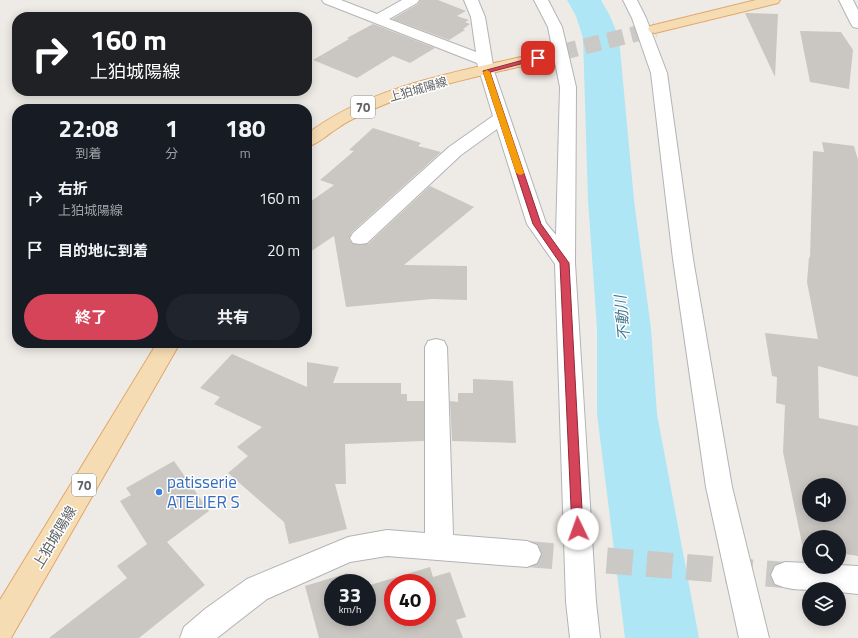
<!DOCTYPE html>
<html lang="ja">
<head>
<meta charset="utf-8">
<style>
	body { margin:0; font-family:"Titillium Web","Noto Sans JP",sans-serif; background:#20242c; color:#f1f3f6; height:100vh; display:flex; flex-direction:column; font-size:15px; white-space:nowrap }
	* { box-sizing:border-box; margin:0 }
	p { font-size:13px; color:#9ea1a6 }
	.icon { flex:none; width:22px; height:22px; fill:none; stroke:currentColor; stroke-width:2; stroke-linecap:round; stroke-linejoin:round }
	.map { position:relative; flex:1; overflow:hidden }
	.details { position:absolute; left:12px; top:104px; width:300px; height:244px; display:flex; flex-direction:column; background:#171b24; border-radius:16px; box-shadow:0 2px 10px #0003 }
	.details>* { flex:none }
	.top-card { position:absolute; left:12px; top:12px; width:300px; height:84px; border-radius:16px; box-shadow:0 2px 10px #0003; background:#202124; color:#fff; overflow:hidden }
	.buttons { position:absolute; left:802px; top:478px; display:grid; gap:8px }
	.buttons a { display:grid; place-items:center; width:44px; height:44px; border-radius:50%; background:#171b24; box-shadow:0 2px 10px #0003; font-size:20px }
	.speed { position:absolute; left:324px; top:574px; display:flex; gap:8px; font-size:20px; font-weight:700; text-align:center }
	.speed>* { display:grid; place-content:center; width:52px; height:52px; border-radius:50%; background:#171b24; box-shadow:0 2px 10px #0003; line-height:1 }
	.speed small { font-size:10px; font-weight:400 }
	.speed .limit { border:6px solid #d22; background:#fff; color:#111 }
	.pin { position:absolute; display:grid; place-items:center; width:34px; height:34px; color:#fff; margin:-17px; border-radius:8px; box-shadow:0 2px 6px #0006 }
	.me { position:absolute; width:44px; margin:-22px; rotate:357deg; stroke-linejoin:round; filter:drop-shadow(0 0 3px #0008) }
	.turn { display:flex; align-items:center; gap:14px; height:84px; padding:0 12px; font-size:18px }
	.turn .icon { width:52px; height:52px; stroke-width:2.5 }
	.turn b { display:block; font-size:28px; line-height:34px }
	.eta { display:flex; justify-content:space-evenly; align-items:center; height:68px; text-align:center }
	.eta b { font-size:24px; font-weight:700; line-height:28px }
	.button { display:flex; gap:8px; margin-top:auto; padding:8px 12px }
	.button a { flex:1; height:46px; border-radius:24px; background:#d64459; color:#fff; font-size:16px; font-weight:700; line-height:46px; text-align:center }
	.button a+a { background:#20242c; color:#f1f3f6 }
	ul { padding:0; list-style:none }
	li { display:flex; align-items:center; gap:12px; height:52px; padding:0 12px }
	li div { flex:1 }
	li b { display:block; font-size:15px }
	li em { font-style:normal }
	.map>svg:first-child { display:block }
</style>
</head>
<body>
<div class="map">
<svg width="858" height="638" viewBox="0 0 858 638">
	<rect width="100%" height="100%" fill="#eeebe6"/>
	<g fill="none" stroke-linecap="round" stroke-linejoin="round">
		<path fill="#aee6f6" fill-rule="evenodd" d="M567 0H601L610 16 619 38 634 200 651 329 657 414 699 638H625L597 414V329L588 200 583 38 576 16Z"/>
	</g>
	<path fill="#cac6c2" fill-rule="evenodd" d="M420 0H438L466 11 457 16 469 20 465 22 470 24 463 29 465 30 449 40 392 19 418 4Z
		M745 13 778 14 775 77Z
		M373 24 435 48 410 63 393 56 357 78 313 60 349 39 347 38Z
		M800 31 841 32 853 50 849 89 810 82Z
		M373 128 421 143 418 146 441 152 352 232 349 239 353 244H368L430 186 474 207 404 265 467 266V300L432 299 346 307 334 236 307 254V204L334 185 320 180 354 151 349 150Z
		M822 142 854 146 858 160V377L818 366 819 418 858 426V556L839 553V537H809V554L804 553 783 452 785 405 776 403 777 377 772 376 765 333 818 339 807 282 809 257 810 258 813 151 824 152ZM809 485H839V515H809Z
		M232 354 307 387V362L339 367 333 383H401V394H407V401H424V441L345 444 346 484H335L347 529 289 544 284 522 228 473 248 456 237 447 262 427 214 404 220 397 200 388Z
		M473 379 513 381 516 443 452 441 450 401 458 402V393H473Z
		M174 461 209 511 167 542 205 585 139 638H49L127 578 117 566 147 544 120 501 131 495 126 488Z
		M430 567 433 577 450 572 466 617 456 620 463 638H319L305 586 348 573 351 583H333V617H367V586ZM393 583H427V617H393Z"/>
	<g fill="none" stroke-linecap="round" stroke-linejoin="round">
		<path stroke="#cac9c6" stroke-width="26" stroke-dasharray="26 14" stroke-linecap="butt" d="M527 554 785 575"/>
		<path stroke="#cac9c6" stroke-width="16" stroke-dasharray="16 8" stroke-linecap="butt" d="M538 58 655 29"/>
		<defs>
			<path id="minor" d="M322 0H341L377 14 402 0H419L417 3 389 19 476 52 471 17 464 0H478L485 17 494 71 546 223 556 235 560 87 548 27 534 0H548L562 27 576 87 575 263 596 602 600 638H570L566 602 555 264 527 224 497 129 461 155 367 243 360 244 353 243 350 238 353 233 449 147 493 116 477 63 324 3Z
				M623 0H637L646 18 667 73 693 259 732 487 769 638H739L706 487 673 259 651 73 632 18Z
				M839 0H853L858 10V28L853 27 851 24Z
				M436 339 444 341 447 347 453 535 527 541 537 545 541 554 537 563 527 567 387 556 350 562 267 599 217 638H180L184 627 205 609 247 579 348 537 387 530 425 533V347L428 341Z
				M785 562 809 563V567H839V565L858 566V594L839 592V589C817 589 796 593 775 584L771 575 775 566Z"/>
			<path id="major" d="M756 0H780L778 3 655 33 650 32 648 29 650 26Z
				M538 53 543 55 546 58 543 61C487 75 429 85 376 108 363 114 349 120 338 128 328 134 318 144 307 147V134C373 84 460 72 538 53Z
				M157 343H180L11 638H0V600Z"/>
		</defs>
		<use href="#minor" stroke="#b1b4b7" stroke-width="2"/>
		<use href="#major" stroke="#e2a66b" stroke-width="2"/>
		<use href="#minor" fill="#fff" fill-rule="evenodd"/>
		<use href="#major" fill="#f6dcb3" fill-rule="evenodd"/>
	</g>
	<path fill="#d64459" stroke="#8b2c3a" d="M538 56 540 57V59L490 72 541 224 569 263 583 529 582 533 578 534 574 533 572 529 560 263 533 224 483 71Z"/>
	<path fill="#f59e0b" d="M487 70 490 72 524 173 523 174 520 175 516 173 483 72Z"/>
	<circle fill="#3f7fe0" stroke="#fff" stroke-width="1.5" cx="159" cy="492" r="4"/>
	<g text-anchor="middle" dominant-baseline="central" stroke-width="3" stroke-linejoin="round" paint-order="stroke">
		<g font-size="12" fill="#5e6265" stroke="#fff">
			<text transform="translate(418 89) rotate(-16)">上狛城陽線</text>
		</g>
		<g fill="#fff" stroke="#8e9193" stroke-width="1">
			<rect x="351" y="96" width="24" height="22" rx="3"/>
			<rect x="72" y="474" width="24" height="22" rx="3"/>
		</g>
		<g font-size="13" font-weight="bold" fill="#5e6265">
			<text x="363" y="107">70</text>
			<text x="84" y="485">70</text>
		</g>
		<g font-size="14" fill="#5e6265" stroke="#fff">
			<text transform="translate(54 537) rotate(-59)">上狛城陽線</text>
		</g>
		<g font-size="15" font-style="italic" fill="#42788e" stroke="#fff">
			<text transform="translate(622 318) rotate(-95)">不動川</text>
		</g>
		<g font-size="17" fill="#366cbe" stroke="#fff" text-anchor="start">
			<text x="167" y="482">patisserie<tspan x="167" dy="20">ATELIER S</tspan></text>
		</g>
	</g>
</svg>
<div class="buttons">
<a><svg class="icon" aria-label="sound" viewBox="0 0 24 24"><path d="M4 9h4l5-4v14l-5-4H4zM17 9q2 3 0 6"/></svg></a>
<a><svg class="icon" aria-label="search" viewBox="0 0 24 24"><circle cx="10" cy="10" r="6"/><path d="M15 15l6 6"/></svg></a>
<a><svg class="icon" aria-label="layers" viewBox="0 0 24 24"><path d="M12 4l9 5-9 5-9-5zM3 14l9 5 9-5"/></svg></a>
</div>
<div class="speed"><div>33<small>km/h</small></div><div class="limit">40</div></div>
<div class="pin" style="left:538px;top:58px;background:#d93025"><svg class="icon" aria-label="arrive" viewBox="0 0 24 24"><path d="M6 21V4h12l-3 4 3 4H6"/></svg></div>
<svg class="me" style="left:578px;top:529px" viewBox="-20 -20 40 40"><circle r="19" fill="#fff"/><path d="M0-13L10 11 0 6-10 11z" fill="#d64459"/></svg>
<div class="top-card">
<div class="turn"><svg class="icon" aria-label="right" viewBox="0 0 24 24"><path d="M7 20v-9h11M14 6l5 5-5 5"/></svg><div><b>160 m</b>上狛城陽線</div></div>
</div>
<section class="details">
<div class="eta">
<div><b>22:08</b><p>到着</p></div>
<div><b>1</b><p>分</p></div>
<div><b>180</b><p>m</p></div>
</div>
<ul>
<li><svg class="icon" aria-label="right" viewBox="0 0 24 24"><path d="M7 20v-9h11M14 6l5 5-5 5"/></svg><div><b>右折</b><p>上狛城陽線</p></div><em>160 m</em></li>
<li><svg class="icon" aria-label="arrive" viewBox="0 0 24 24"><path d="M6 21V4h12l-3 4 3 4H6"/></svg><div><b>目的地に到着</b></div><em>20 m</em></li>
</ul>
<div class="button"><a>終了</a><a>共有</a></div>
</section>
</div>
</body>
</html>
